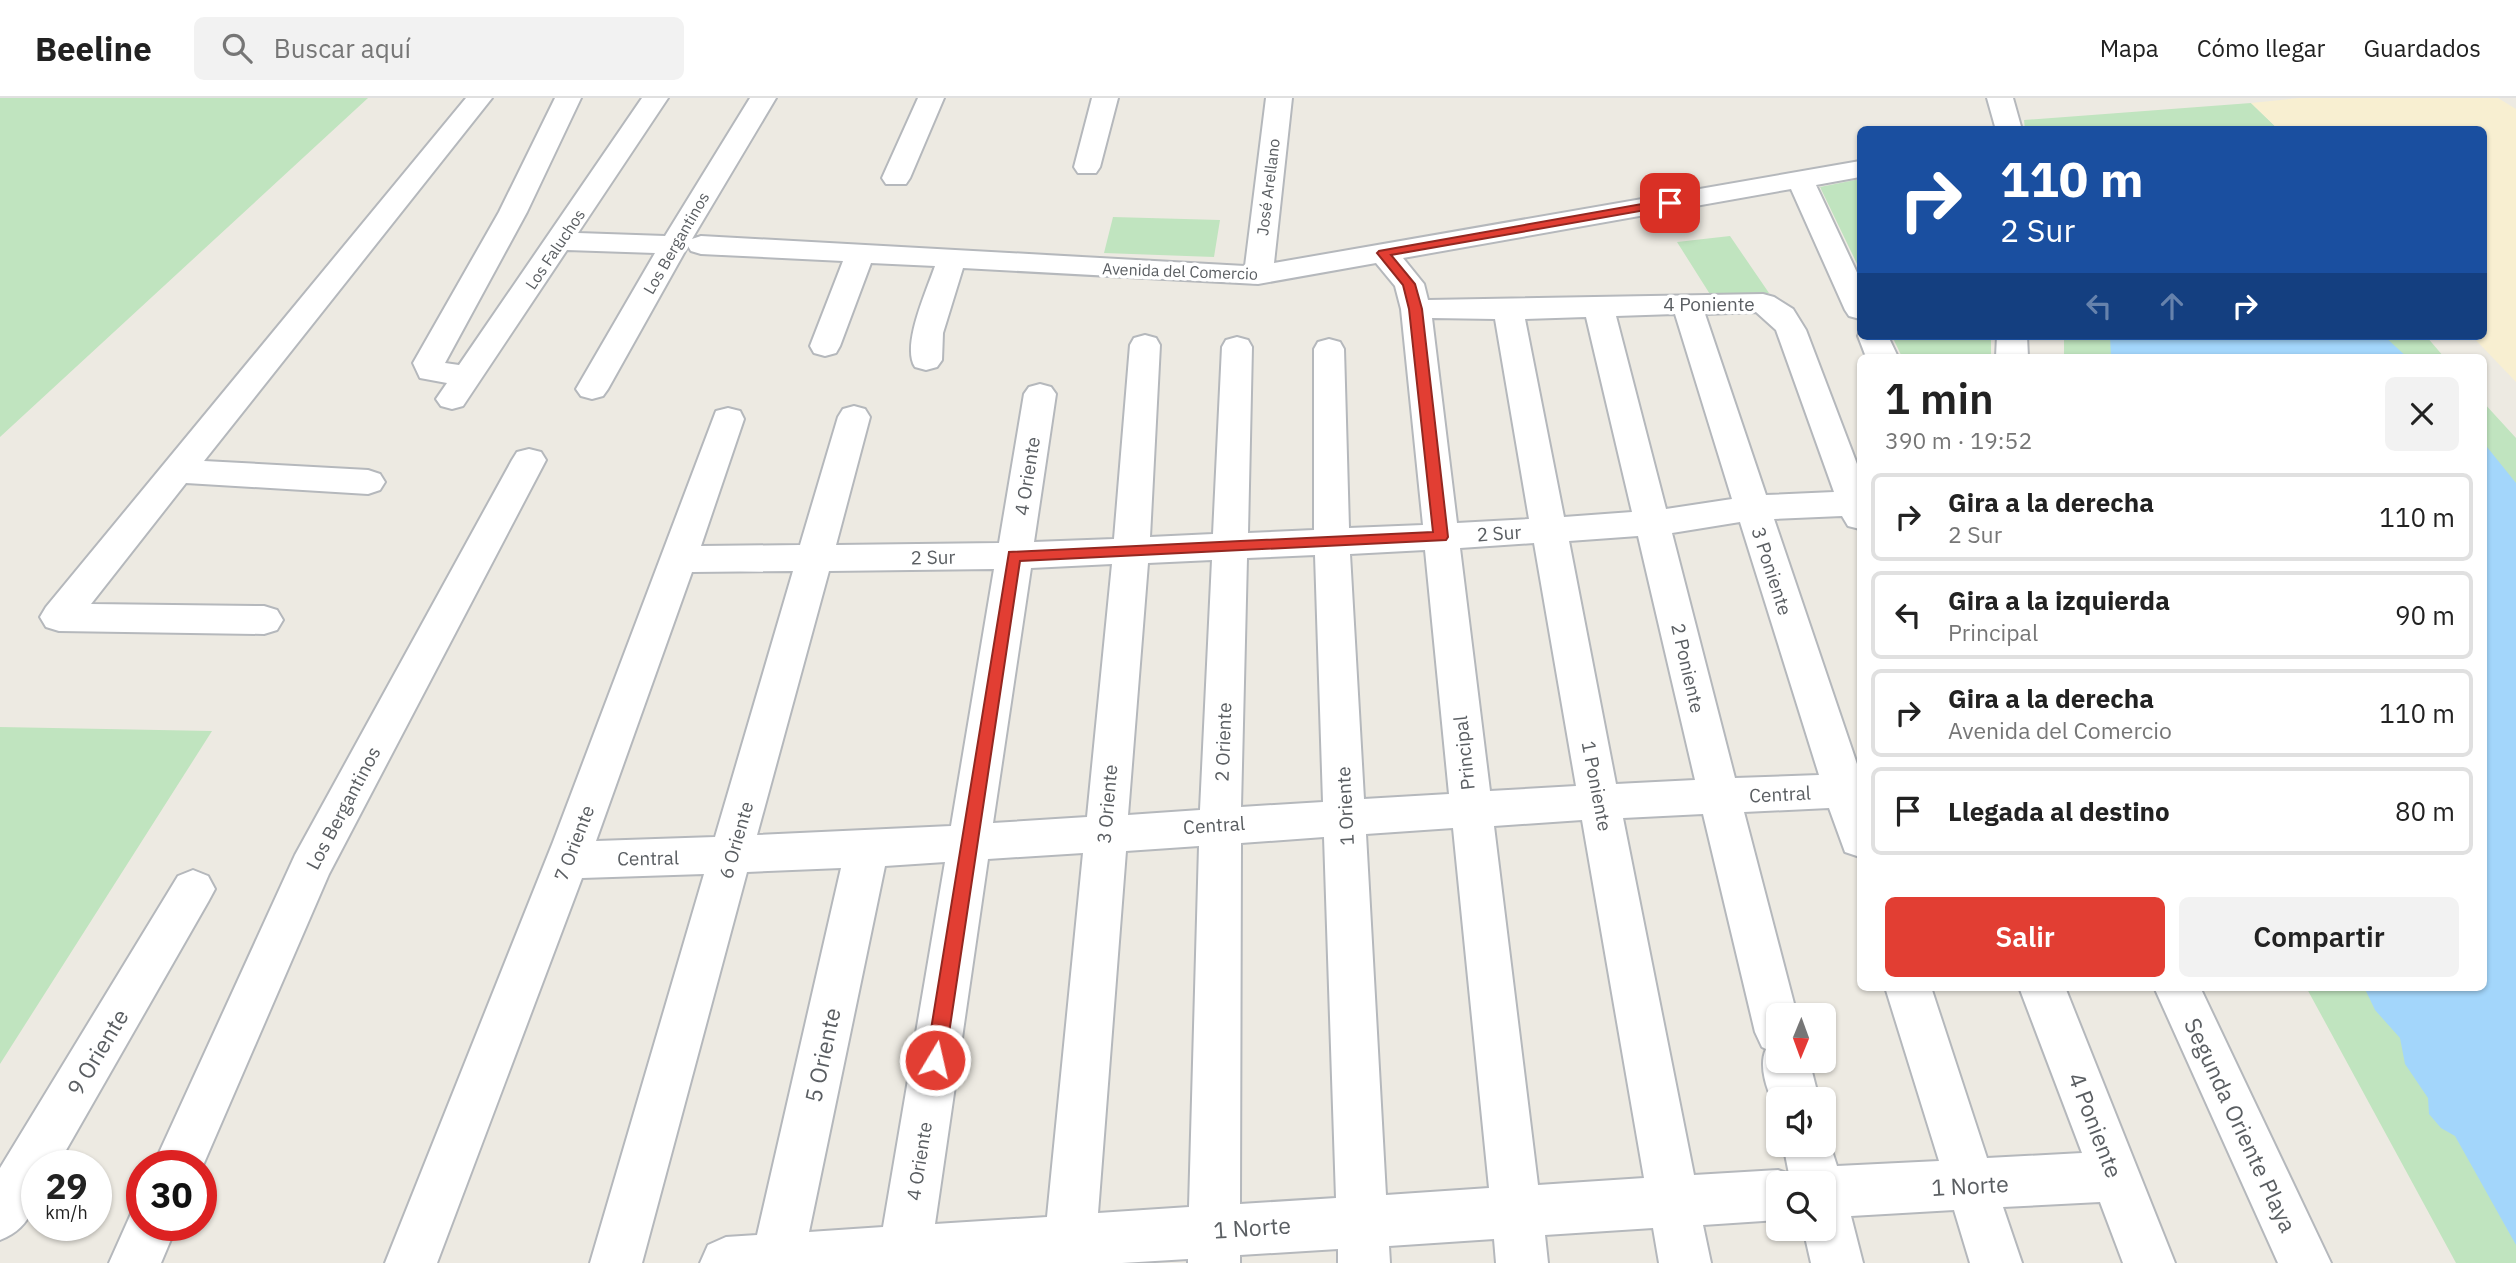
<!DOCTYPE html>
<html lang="es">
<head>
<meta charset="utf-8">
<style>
	body { margin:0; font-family:"IBM Plex Sans",sans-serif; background:#f2f2f2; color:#222; height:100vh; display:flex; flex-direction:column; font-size:26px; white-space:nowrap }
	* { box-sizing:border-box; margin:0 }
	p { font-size:23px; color:#767676 }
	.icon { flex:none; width:38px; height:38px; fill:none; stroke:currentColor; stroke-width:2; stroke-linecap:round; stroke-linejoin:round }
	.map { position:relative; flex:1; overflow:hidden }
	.sheet { position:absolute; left:1857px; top:256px; width:630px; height:637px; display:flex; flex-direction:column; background:#fff; border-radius:10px; box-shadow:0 2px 5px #0004 }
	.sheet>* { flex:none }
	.top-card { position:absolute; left:1857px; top:28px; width:630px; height:214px; border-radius:10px; box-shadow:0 2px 5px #0004; background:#1a4fa0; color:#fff; overflow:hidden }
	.needle { width:46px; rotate:181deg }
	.fabs { position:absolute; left:1766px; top:905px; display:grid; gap:14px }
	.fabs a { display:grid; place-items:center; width:70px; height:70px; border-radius:10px; background:#fff; box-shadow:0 2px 5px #0004; font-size:35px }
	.speed { position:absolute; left:21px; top:1052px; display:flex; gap:14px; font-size:35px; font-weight:700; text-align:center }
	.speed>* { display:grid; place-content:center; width:91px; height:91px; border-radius:50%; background:#fff; box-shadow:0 2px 5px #0004; line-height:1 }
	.speed small { font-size:18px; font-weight:400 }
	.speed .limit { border:10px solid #d22; background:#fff; color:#111 }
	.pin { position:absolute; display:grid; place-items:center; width:60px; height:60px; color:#fff; margin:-30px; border-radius:14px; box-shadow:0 4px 10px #0006 }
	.me { position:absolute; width:77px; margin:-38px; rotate:9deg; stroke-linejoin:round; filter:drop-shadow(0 0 5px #0008) }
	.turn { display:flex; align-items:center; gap:24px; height:147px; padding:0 28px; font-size:32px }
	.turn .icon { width:91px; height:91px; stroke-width:2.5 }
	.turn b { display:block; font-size:49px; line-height:60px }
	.lanes { display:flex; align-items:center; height:66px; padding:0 28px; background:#0003; justify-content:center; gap:35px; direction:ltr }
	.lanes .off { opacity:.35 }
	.round { display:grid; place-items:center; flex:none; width:74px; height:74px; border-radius:10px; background:#f2f2f2 }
	.headline { display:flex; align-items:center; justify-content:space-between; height:119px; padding:0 28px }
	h1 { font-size:42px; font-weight:600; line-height:52px }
	.primary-button { display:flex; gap:14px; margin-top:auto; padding:14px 28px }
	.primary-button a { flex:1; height:80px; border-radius:10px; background:#e23e33; color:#fff; font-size:28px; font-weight:600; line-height:80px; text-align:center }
	.primary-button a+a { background:#f2f2f2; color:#222 }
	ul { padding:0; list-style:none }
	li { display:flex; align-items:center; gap:21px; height:88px; margin:0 14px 10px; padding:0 14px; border:4px solid #e0e0e0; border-radius:10px }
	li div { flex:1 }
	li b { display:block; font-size:26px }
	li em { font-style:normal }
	header { display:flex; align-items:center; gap:42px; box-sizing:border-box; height:98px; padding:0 35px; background:#fff; border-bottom:2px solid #e0e0e0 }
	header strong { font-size:33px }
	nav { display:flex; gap:38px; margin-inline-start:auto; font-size:24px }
	.search { width:490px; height:63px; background:#f2f2f2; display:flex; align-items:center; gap:18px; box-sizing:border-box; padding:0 24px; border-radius:10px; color:#767676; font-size:26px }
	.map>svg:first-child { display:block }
</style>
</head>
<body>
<header>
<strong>Beeline</strong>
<div class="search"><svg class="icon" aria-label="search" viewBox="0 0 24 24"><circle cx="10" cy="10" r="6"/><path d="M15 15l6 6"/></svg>Buscar aquí</div>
<nav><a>Mapa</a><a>Cómo llegar</a><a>Guardados</a></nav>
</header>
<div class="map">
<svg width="2516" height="1165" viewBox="0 0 2516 1165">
	<rect width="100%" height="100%" fill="#edeae2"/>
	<path fill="#c0e4bf" d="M0 0H368L0 339Z
		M2251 5 2278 31 2025 32 2024 22Z
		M1860 81V172L1820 89Z
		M1113 119 1220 122 1214 159 1104 155Z
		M1730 138 1769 195 1713 201 1677 144Z
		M1892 238H1991V259H1902Z
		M2064 238H2426L2444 259H2064Z
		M2483 304 2516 340V1165H2456L2306 889H2483Z
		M0 629 212 633 0 966Z"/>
	<path fill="#f8efd1" d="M2299 0H2498L2516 11V284L2472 238H2483V32L2278 31 2251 5Z"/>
	<path fill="#a3d6fb" d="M2110 238H2384L2407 259H2111Z
		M2483 344 2516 385V1147L2455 1038 2441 1030 2429 1016 2428 1000 2405 966 2400 940 2375 912 2364 889H2483Z"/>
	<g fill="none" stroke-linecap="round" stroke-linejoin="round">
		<defs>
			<path id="minor" d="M466 0H492L204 363 368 372 380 376 385 384 380 392 368 396 186 385 91 506 264 508 277 512 283 522 277 532 264 536 59 533 46 529 40 519 46 509Z
				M555 0H581L527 114 445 265 459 267 642 0H668L578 135 665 138 750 0H776L692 141 701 138 1245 168 1266 0H1292L1274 165 1860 63V79L1816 87 1860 181V221L1849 218 1845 212 1791 91 1403 160 1424 186 1428 202 1763 196 1774 199 1793 211 1806 232 1860 374V431L1848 428 1842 418 1774 421 1860 675V759L1845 754 1829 710 1744 714 1797 917H1778V962H1809L1819 1001H1778V1017C1770 998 1757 971 1766 951L1762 949 1755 934 1703 716 1623 720 1694 1077 1778 1072 1789 1076 1783 1046H1824V1028L1837 1068 1939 1063 1885 889H1931L1987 1060 2082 1055 2019 889H2065L2175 1165H2123L2100 1104 2003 1109 2022 1165H1970L1954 1112 1851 1118 1863 1165H1811L1803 1130H1824V1085H1778V1122L1703 1127 1711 1165H1659L1653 1130 1545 1137 1548 1165H1496L1494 1141 1389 1148 1390 1165H1338V1151L1240 1157V1165H1188V1161L1122 1165H700L708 1147 726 1139 757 1137 841 770 747 774 642 1165H590L704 776 582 780 437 1165H385L553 744 716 313 728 310 740 313 744 321 701 448 800 447 838 319 843 311 854 308 865 311 870 319 836 447 999 445 1024 296 1029 289 1040 286 1051 289 1056 296 1034 444 1114 441 1130 247 1134 240 1145 237 1156 240 1160 247 1150 439 1213 436 1222 249 1226 242 1237 239 1248 242 1252 249 1248 435 1314 432V251L1318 244 1329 241 1340 244 1344 251 1349 430 1423 427 1401 211 1395 188 1376 165 1258 186 963 170 943 235 942 262 937 269 926 272 915 269C901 248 927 192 935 168L871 165 840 248 836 255 825 258 814 255 810 248 843 163 701 156 691 153 688 148 608 291 603 298 592 301 581 298 576 291 655 155 567 152 463 308 452 311 441 308 436 301 447 285 420 280 413 265 499 114ZM1756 214 1776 232 1834 394 1766 397 1705 216ZM1675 216 1732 401 1666 411 1616 218ZM1586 219 1632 414 1564 419 1525 221ZM1432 220 1495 221 1529 421 1457 425ZM1740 424 1819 677 1735 680 1672 435ZM1638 438 1695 682 1616 686 1569 443ZM1534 445 1576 688 1490 693 1460 450ZM1425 452 1449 696 1364 701 1350 456ZM1315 457 1323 704 1241 709 1247 460ZM1212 462 1200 712 1128 717 1148 465ZM1112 466 1087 719 993 725 1031 470ZM994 471 951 728 757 737 829 473ZM793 473 715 739 596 743 692 474ZM1582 722 1644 1080 1538 1087 1494 728ZM1453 730 1489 1090 1386 1097 1366 736ZM1324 739 1336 1100 1240 1106 1241 745ZM1199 748 1189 1109 1098 1115 1126 753ZM1083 755 1047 1119 935 1126 988 761ZM945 764 883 1129 809 1134 885 768Z
				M918 0H944L910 80 906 86H886L882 80Z
				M1092 0H1118L1100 69 1096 75H1078L1074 69Z
				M1987 0H2013L2022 32H1996Z
				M1860 234V238H1888L1898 259H1866L1858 238Z
				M1997 238H2027L2028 259H1996Z
				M529 351 541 354 546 362 329 776 201 1072V1068H153L295 757 512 362 517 354Z
				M193 772 208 778 215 791 208 804 57 1068H37C37 1102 35 1128 0 1142V1070L178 778Z
				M2154 889H2200L2331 1165H2278Z
				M142 1106V1127H177L161 1165H109L134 1109Z"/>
		</defs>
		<use href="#minor" stroke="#b5b8bc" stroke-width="4"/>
		<use href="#minor" fill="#fff" fill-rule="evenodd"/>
	</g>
	<path fill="#e23e33" stroke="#932821" stroke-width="2" d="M1670 101 1674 102V107L1391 157 1415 186 1422 211 1448 439 1446 442 1020 463 945 962 942 968 935 971 928 968 926 962 1009 454 1433 434 1409 211 1403 187 1377 155 1379 153Z"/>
	<g text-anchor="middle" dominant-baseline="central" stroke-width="7" stroke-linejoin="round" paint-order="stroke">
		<g font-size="16" fill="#5a5e62" stroke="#fff">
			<text transform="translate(1268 89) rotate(-83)">José Arellano</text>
			<text transform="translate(676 145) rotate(-60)">Los Bergantinos</text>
			<text transform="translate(555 151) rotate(-56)">Los Faluchos</text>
			<text transform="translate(1180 173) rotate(2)">Avenida del Comercio</text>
		</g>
		<g font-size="19" fill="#5a5e62" stroke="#fff">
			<text x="1709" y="206">4 Poniente</text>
			<text transform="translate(1027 378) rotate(-81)">4 Oriente</text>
			<text transform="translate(1499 435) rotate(-4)">2 Sur</text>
			<text transform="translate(933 459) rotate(-1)">2 Sur</text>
			<text transform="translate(1772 473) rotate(72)">3 Poniente</text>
			<text transform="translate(1688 570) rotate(77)">2 Poniente</text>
			<text transform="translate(1223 644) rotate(-88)">2 Oriente</text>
			<text transform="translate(1464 655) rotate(-96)">Principal</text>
			<text transform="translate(1597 688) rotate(79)">1 Poniente</text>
			<text transform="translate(1780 696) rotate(-3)">Central</text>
			<text transform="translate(1107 706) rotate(-85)">3 Oriente</text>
			<text transform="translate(1345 708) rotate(-93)">1 Oriente</text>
			<text transform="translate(343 710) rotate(-62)">Los Bergantinos</text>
			<text transform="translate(1214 727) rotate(-4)">Central</text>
			<text transform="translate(736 742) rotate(-74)">6 Oriente</text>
			<text transform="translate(574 745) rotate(-69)">7 Oriente</text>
			<text transform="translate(648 760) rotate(-1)">Central</text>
			<text transform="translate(919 1063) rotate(-81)">4 Oriente</text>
		</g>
		<g font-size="23" fill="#5a5e62" stroke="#fff">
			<text transform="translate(97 954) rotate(-59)">9 Oriente</text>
			<text transform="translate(822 957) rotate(-78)">5 Oriente</text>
			<text transform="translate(2096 1027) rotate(69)">4 Poniente</text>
			<text transform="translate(2241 1027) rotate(65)">Segunda Oriente Playa</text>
			<text transform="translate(1970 1087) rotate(-3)">1 Norte</text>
			<text transform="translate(1252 1129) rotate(-4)">1 Norte</text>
		</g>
	</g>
</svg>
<div class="fabs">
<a><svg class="needle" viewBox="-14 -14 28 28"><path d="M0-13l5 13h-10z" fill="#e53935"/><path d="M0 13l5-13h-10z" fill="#767676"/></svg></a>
<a><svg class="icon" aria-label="sound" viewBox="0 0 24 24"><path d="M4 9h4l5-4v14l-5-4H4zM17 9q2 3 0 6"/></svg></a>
<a><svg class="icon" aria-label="search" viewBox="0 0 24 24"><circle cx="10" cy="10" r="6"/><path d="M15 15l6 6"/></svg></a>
</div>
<div class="speed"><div>29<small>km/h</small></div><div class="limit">30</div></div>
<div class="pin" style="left:1670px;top:105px;background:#d93025"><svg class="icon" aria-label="arrive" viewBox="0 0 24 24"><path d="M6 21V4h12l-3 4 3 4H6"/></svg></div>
<svg class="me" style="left:935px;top:962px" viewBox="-20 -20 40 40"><circle r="17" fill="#e23e33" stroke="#fff" stroke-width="3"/><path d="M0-11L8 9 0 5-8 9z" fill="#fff"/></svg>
<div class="top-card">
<div class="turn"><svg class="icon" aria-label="right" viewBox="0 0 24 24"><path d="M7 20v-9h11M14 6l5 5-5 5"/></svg><div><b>110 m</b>2 Sur</div></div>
<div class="lanes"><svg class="icon off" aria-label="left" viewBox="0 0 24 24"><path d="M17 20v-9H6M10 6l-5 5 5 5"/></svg><svg class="icon off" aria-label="ahead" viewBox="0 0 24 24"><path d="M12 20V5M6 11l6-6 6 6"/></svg><svg class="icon" aria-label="right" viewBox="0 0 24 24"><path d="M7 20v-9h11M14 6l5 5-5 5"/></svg></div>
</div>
<section class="sheet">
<div class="headline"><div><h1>1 min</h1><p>390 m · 19:52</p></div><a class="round"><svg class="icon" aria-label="close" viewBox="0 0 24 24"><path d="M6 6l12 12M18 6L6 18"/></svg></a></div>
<ul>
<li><svg class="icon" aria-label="right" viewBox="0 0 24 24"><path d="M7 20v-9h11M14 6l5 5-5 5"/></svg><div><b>Gira a la derecha</b><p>2 Sur</p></div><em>110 m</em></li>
<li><svg class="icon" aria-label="left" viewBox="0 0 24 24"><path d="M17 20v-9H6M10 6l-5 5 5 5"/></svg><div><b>Gira a la izquierda</b><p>Principal</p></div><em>90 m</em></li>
<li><svg class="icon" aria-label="right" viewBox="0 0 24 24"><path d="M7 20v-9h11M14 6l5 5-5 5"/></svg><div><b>Gira a la derecha</b><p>Avenida del Comercio</p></div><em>110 m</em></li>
<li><svg class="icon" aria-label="arrive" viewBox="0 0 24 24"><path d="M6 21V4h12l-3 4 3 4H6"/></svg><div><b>Llegada al destino</b></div><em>80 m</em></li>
</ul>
<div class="primary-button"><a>Salir</a><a>Compartir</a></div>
</section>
</div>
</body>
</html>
